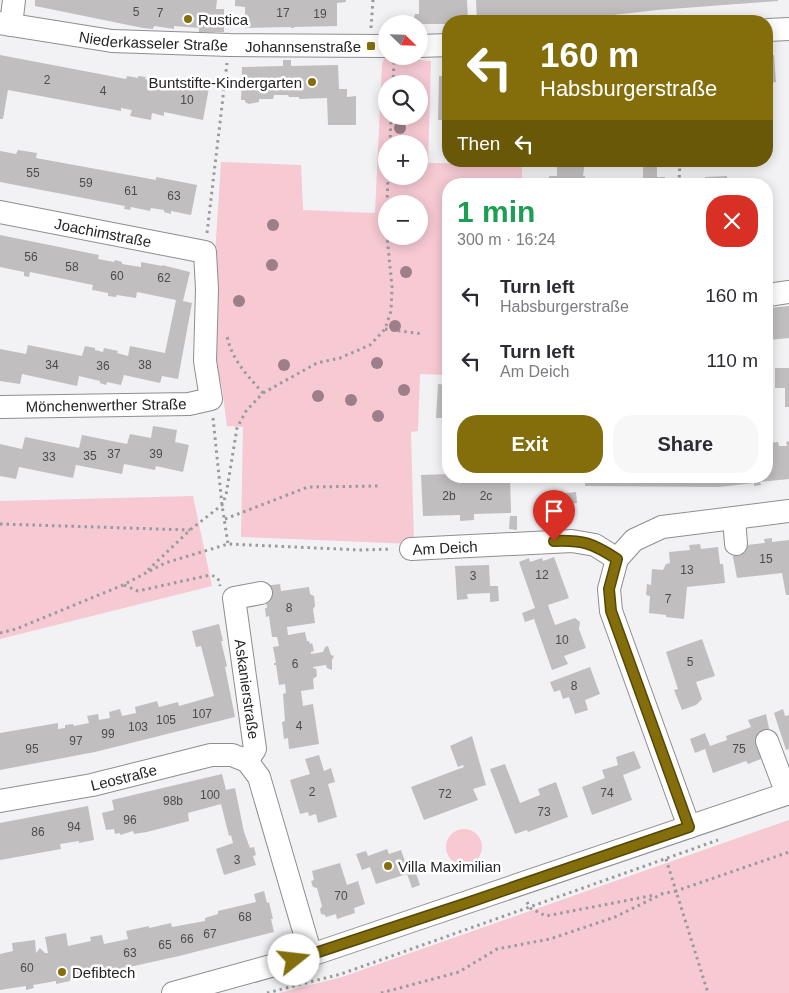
<!DOCTYPE html>
<html lang="en">
<head>
<meta charset="utf-8">
<style>
	body { margin:0; font-family:Arial,sans-serif; background:#f7f7f7; color:#2b2b33; height:100vh; display:flex; flex-direction:column; font-size:19px; white-space:nowrap }
	* { box-sizing:border-box; margin:0 }
	p { font-size:16px; color:#7c7c81 }
	.icon { flex:none; width:28px; height:28px; fill:none; stroke:currentColor; stroke-width:2; stroke-linecap:round; stroke-linejoin:round }
	.map { position:relative; flex:1; overflow:hidden }
	.sheet { position:absolute; left:442px; top:178px; width:331px; height:305px; display:flex; flex-direction:column; background:#fff; border-radius:20px; box-shadow:0 2px 12px #0003 }
	.sheet>* { flex:none }
	.banner { position:absolute; left:442px; top:15px; width:331px; height:152px; border-radius:20px; box-shadow:0 2px 12px #0003; background:#836e0b; color:#fff; overflow:hidden }
	.needle { width:32px; rotate:113deg }
	.fabs { position:absolute; left:378px; top:15px; display:grid; gap:10px }
	.fabs a { display:grid; place-items:center; width:50px; height:50px; border-radius:50%; background:#fff; box-shadow:0 2px 12px #0003; font-size:25px }
	.pin { position:absolute; display:grid; place-items:center; width:42px; height:42px; color:#fff; margin:-51px -21px; border-radius:50% 50% 50% 0; rotate:-45deg; box-shadow:0 0 5px #0007 }
	.pin .icon { rotate:45deg }
	.me { position:absolute; width:55px; margin:-28px; rotate:74deg; stroke-linejoin:round; filter:drop-shadow(0 0 4px #0008) }
	.turn { display:flex; align-items:center; gap:18px; height:105px; padding:0 15px; font-size:22px }
	.turn .icon { width:65px; height:65px; stroke-width:2.5 }
	.turn b { display:block; font-size:35px; line-height:42px }
	.then { display:flex; align-items:center; height:48px; padding:0 15px; background:#0003; gap:10px; font-size:19px }
	.round { display:grid; place-items:center; flex:none; width:52px; height:52px; border-radius:20px; background:#f7f7f7 }
	.head { display:flex; align-items:center; justify-content:space-between; height:85px; padding:0 15px }
	h1 { font-size:30px; font-weight:700; line-height:38px; color:#1e9e55 }
	.primary-button { display:flex; gap:10px; margin-top:auto; padding:10px 15px }
	.primary-button a { flex:1; height:58px; border-radius:20px; background:#836e0b; color:#fff; font-size:20px; font-weight:700; line-height:58px; text-align:center }
	.primary-button a+a { background:#f7f7f7; color:#2b2b33 }
	ul { padding:0; list-style:none }
	li { display:flex; align-items:center; gap:15px; height:65px; padding:0 15px }
	li div { flex:1 }
	li b { display:block; font-size:19px }
	li em { font-style:normal }
	.map>svg:first-child { display:block }
</style>
</head>
<body>
<div class="map">
<svg width="789" height="993" viewBox="0 0 789 993">
	<rect width="100%" height="100%" fill="#f2f1f4"/>
	<path fill="#f6c9d3" fill-rule="evenodd" d="M385 57 431 61 428 163 522 164V184H449V375L420 374 418 431 411 432 414 544 241 537 243 427 227 426 222 388 213 355 214 270 221 162 301 165 303 210 375 213 382 64ZM386 84H419V116H386ZM386 144H419V176H386ZM386 204H419V236H386Z
		M193 496 212 586 0 639V501Z
		M789 820V993H279L342 977Z
		M446 847a18 18 0 1 1 36 0a18 18 0 1 1-36 0Z"/>
	<path fill="#c1bec0" d="M35 0H217L216 9H224V32H199V28L174 26V29L154 26 153 29 143 28 35 6Z
		M235 0H346V2L337 3V26L294 27V28H291V27L245 28V7L235 6Z
		M419 0H467L468 21H449V24H417L414 17 415 14H419Z
		M476 0H778V1L657 10 562 21H477Z
		M0 55 126 79 127 76 138 78V76L146 77 145 79 151 81V78L158 79V82L169 84V80L196 83V85L209 88 203 120 164 112V116L152 113 151 120 130 116 132 110 121 108V111L8 90 3 119H0Z
		M768 55H774L776 82 768 83Z
		M283 60H291V66L338 65 339 89H347V97L356 96V125H328L327 98 299 99V97H289L288 95H274L273 99H259V102L249 104 245 102V100H241L242 67 283 66Z
		M439 76H449V120H438Z
		M18 150 37 153 36 158 156 180V177L197 185 191 215 171 211V214L164 212V210L151 208 150 211 131 207 130 210 124 209 125 206 0 182V151L16 154Z
		M549 161H585L583 176H585V184H549V176H557V167H549Z
		M643 161H657V177H665V184H643Z
		M727 176V184H705V177Z
		M0 235 99 255 98 259 114 262 115 260 122 262V264L141 267V262L162 266V265L190 272 183 301 192 303 178 379 162 376 160 383 124 375 121 385 107 382 106 385 100 383V381L79 376 77 386 22 374 20 384 0 381V349L26 354 28 345 82 356 85 346 95 348V350L103 352 104 348 118 351 117 353 128 356 130 346 165 353 176 300 137 292 136 298 117 295 116 297 108 296V293L92 290 93 285 30 272 29 277 24 276V272L0 267Z
		M789 306V338L768 340V308Z
		M775 368H789V407H785V388H775Z
		M438 384 449 385V418H436Z
		M153 426 177 430 175 442 189 445 183 472 156 466 155 470 124 464 122 474 76 465 73 478 19 467 16 479 0 476V444L22 449 25 437 79 448 82 435 127 444 130 434 151 438Z
		M789 441V479L760 482 761 485 754 486V483L719 487 585 486V476H768V443L778 442 779 446H787L786 442Z
		M449 474V476H510L511 513 474 514V520L460 521V515L423 516 421 475Z
		M576 492 577 503 542 506 541 496Z
		M510 516H517V530L509 529Z
		M772 538V542L789 540V595H786L782 573 737 578 731 547 765 543 764 539Z
		M700 544 701 549 718 547 720 564H723L725 583 687 587 684 619 666 617V615L649 613 650 596 646 595 647 584 651 585 652 569 663 570 666 564 670 563 669 552 690 550 689 545Z
		M554 557 569 598 548 605 555 625 575 618 580 622 579 629 586 648 564 656 568 664 552 670 534 619 525 622 522 613 535 608 519 562 529 558 530 562 542 558 543 561Z
		M489 565 490 586H498L499 601 490 602V593L467 594 468 599 457 600 455 566Z
		M280 584 281 591 309 587 310 594 314 596 315 606 313 609 315 623 287 627 288 635 305 632 307 641H309L310 644 312 643 314 651 311 652V654L323 652 325 647 328 646 331 655 334 656 332 660V670L327 668 326 665 313 667 314 669 316 668 317 676 313 679 314 689 301 691 303 706 313 704 319 744 289 749 288 738 284 739 282 722 285 721 283 694 286 693 285 684 279 685 276 665H274V663H276L273 647 279 646 277 637H272L269 616 266 617 265 608H267L264 586Z
		M219 624 223 641H221L227 666 225 667 235 717 95 752 0 770V733L58 723V729L65 728V725L73 724 74 726 89 723 87 716 98 714 99 720 110 718 109 712 120 709 122 716 136 713 135 707 157 701 159 707 178 702 179 706 214 696 201 646 196 647 192 631Z
		M702 639 715 676 696 682 702 699 696 705 682 710 674 690 678 689 666 652Z
		M590 667 600 694 585 700 588 710 575 714 569 697 563 699 560 690 554 692 550 682Z
		M783 709 785 716 789 715V749L786 750 774 713Z
		M766 714 770 733 756 738 762 755H760L761 759 748 764 746 761 713 773 705 749 695 753 690 739 705 733 710 746 727 740 726 736 751 727 748 720Z
		M472 736 486 785 473 789 478 800 424 820 411 787 464 767 463 765 458 767 450 746Z
		M634 751 641 768 623 775 632 800 592 815 582 787 605 778 602 770 618 765 616 757Z
		M319 755 324 771 331 768 335 782 328 784 337 817 318 823 316 814 309 816 308 812 300 814 290 780 310 774 305 759Z
		M505 764 520 803 540 795 538 789 556 782 568 817 528 832 527 830 515 834 490 769Z
		M222 774 226 790 235 788 244 832 250 848 254 847 256 855 253 856 256 865 224 875 216 849 233 843 231 835 229 836 221 804 188 813 189 821 147 832 134 834 133 831 120 835V833L115 834 114 829 106 830 102 813 114 810 112 800Z
		M88 806 94 840 79 843V841L60 844 61 849 0 860V823Z
		M387 849 389 854 401 850 406 864 412 862 420 885 412 888 407 874 376 884 370 867 362 870 356 854 366 851 368 856Z
		M340 863 347 885 358 881 365 904 354 908 355 913 337 919 336 914 326 917 325 915 321 914 320 909 322 906 317 888 313 887 311 881 314 880 312 871Z
		M264 891 267 903 269 902 273 919H271L274 932 179 956 107 972V974L97 976V973L70 979V981L56 984V981L33 985 34 988 26 990V986L0 990V954L13 951 12 943 35 940 36 953 40 948 45 953H48L45 937 66 933 68 946 91 941 90 937 102 935 104 944 128 939 126 931 149 926V928L171 923 172 927 205 921V918L218 914V911L256 902 254 894Z"/>
	<g fill="none" stroke-linecap="round" stroke-linejoin="round">
		<defs>
			<g id="minor">
				<path id="s1" d="M0 23 112 41 230 45 386 46"/>
				<path d="M11 25 14 0"/>
				<path d="M768 30 789 29"/>
				<path d="M419 46 449 45"/>
				<path id="s2" d="M0 212 205 252 207 289 205 361 211 399 189 404 0 407"/>
				<path d="M768 295 789 292"/>
				<path d="M734 518 736 544"/>
				<path id="s3" d="M411 549 572 541 595 545 617 559"/>
				<path d="M767 741 787 794"/>
				<path d="M247 761 259 777 311 955"/>
				<path d="M247 761 255 749 234 598 261 593"/>
				<path id="s4" d="M0 801 92 785 211 755H232L247 761"/>
				<path d="M689 827 611 611 609 589 617 559 634 540 662 527 789 511"/>
				<path d="M173 993 311 955 789 793"/>
			</g>
		</defs>
		<use href="#minor" stroke="#8f8d91" stroke-width="24"/>
		<path stroke="#9a9a9c" stroke-width="3" stroke-dasharray="2.5 4" stroke-linecap="butt" d="M371 28 373 0
			M393 84 394 62
			M390 144 391 116
			M679 184 680 161
			M387 204 388 176
			M207 233 227 63
			M385 329 423 334
			M263 393 317 363 340 358 370 345 385 329 391 311 392 287 387 236
			M213 418 222 505 228 544
			M225 519 308 487 378 486
			M0 524 190 530
			M148 570 190 530 222 505 226 495 237 428 246 411 263 393C247 375 232 360 227 336
			M124 585 138 591 210 575C218 577 219 579 220 586
			M0 633 16 629 123 585 165 563 228 544 361 550 392 549
			M666 859 676 891 789 852
			M661 894 676 891 708 993
			M527 902 530 908 546 916 655 895
			M267 993 341 974 718 840
			M381 993 459 972 497 949 550 939 615 917 662 894"/>
		<use href="#minor" stroke="#fff" stroke-width="22"/>
	</g>
	<g fill="#9d7e89">
		<circle cx="400" cy="128" r="6"/>
		<circle cx="273" cy="225" r="6"/>
		<circle cx="272" cy="265" r="6"/>
		<circle cx="406" cy="272" r="6"/>
		<circle cx="239" cy="301" r="6"/>
		<circle cx="395" cy="326" r="6"/>
		<circle cx="377" cy="363" r="6"/>
		<circle cx="284" cy="365" r="6"/>
		<circle cx="404" cy="390" r="6"/>
		<circle cx="318" cy="396" r="6"/>
		<circle cx="351" cy="400" r="6"/>
		<circle cx="378" cy="416" r="6"/>
	</g>
	<g fill="none" stroke-linecap="round" stroke-linejoin="round">
		<defs>
			<path id="route" d="M294 960 467 903 689 827 611 611 609 589 617 559C592 543 584 540 554 541"/>
		</defs>
		<use href="#route" stroke="#554807" stroke-width="12"/>
		<use href="#route" stroke="#836e0b" stroke-width="9"/>
	</g>
	<g fill="#836e0b" stroke="#fff" stroke-width="2">
		<circle cx="188" cy="19" r="5"/>
		<rect x="366" y="41" width="10" height="10" rx="2.5"/>
		<circle cx="312" cy="82" r="5"/>
		<circle cx="388" cy="866" r="5"/>
		<circle cx="62" cy="972" r="5"/>
	</g>
	<g text-anchor="middle" dominant-baseline="central" stroke-width="5" stroke-linejoin="round" paint-order="stroke">
		<g font-size="12" fill="#4c4b4c">
			<text x="136" y="12">5</text>
			<text x="160" y="13">7</text>
			<text x="283" y="13">17</text>
			<text x="320" y="14">19</text>
			<text x="47" y="80">2</text>
			<text x="103" y="91">4</text>
			<text x="187" y="100">10</text>
			<text x="33" y="173">55</text>
			<text x="86" y="183">59</text>
			<text x="131" y="191">61</text>
			<text x="174" y="196">63</text>
			<text x="31" y="257">56</text>
			<text x="72" y="267">58</text>
			<text x="117" y="276">60</text>
			<text x="164" y="278">62</text>
			<text x="52" y="365">34</text>
			<text x="145" y="365">38</text>
			<text x="103" y="366">36</text>
			<text x="114" y="454">37</text>
			<text x="156" y="454">39</text>
			<text x="90" y="456">35</text>
			<text x="49" y="457">33</text>
			<text x="449" y="496">2b</text>
			<text x="486" y="496">2c</text>
			<text x="766" y="559">15</text>
			<text x="687" y="570">13</text>
			<text x="542" y="575">12</text>
			<text x="473" y="576">3</text>
			<text x="668" y="599">7</text>
			<text x="289" y="608">8</text>
			<text x="562" y="640">10</text>
			<text x="690" y="662">5</text>
			<text x="295" y="664">6</text>
			<text x="574" y="686">8</text>
			<text x="202" y="714">107</text>
			<text x="166" y="720">105</text>
			<text x="299" y="726">4</text>
			<text x="138" y="727">103</text>
			<text x="108" y="734">99</text>
			<text x="76" y="741">97</text>
			<text x="32" y="749">95</text>
			<text x="739" y="749">75</text>
			<text x="312" y="792">2</text>
			<text x="607" y="793">74</text>
			<text x="445" y="794">72</text>
			<text x="210" y="795">100</text>
			<text x="173" y="801">98b</text>
			<text x="544" y="812">73</text>
			<text x="130" y="820">96</text>
			<text x="74" y="827">94</text>
			<text x="38" y="832">86</text>
			<text x="237" y="860">3</text>
			<text x="341" y="896">70</text>
			<text x="245" y="917">68</text>
			<text x="210" y="934">67</text>
			<text x="187" y="939">66</text>
			<text x="165" y="945">65</text>
			<text x="130" y="953">63</text>
			<text x="27" y="968">60</text>
		</g>
		<g font-size="15" fill="#252526" stroke="#fff" text-anchor="start">
			<text x="198" y="19">Rustica</text>
			<text x="361" y="46" text-anchor="end">Johannsenstraße</text>
			<text x="302" y="82" text-anchor="end">Buntstifte-Kindergarten</text>
			<text x="398" y="866">Villa Maximilian</text>
			<text x="72" y="972">Defibtech</text>
		</g>
		<g font-size="15" fill="#252526" stroke="#fff">
			<text stroke="none"><textPath href="#s1" startOffset="155">Niederkasseler Straße</textPath></text>
			<text stroke="none"><textPath href="#s2" startOffset="105">Joachimstraße</textPath></text>
			<text transform="translate(106 405) rotate(-1)">Mönchenwerther Straße</text>
			<text stroke="none"><textPath href="#s3" startOffset="34">Am Deich</textPath></text>
			<text transform="translate(247 689) rotate(82)">Askanierstraße</text>
			<text stroke="none"><textPath href="#s4" startOffset="126">Leostraße</textPath></text>
		</g>
	</g>
</svg>
<div class="fabs">
<a><svg class="needle" viewBox="-14 -14 28 28"><path d="M0-13l5 13h-10z" fill="#e53935"/><path d="M0 13l5-13h-10z" fill="#7c7c81"/></svg></a>
<a><svg class="icon" aria-label="search" viewBox="0 0 24 24"><circle cx="10" cy="10" r="6"/><path d="M15 15l6 6"/></svg></a>
<a>+</a>
<a>−</a>
</div>
<div class="pin" style="left:554px;top:541px;background:#d93025"><svg class="icon" aria-label="arrive" viewBox="0 0 24 24"><path d="M6 21V4h12l-3 4 3 4H6"/></svg></div>
<svg class="me" style="left:294px;top:960px" viewBox="-20 -20 40 40"><circle r="19" fill="#fff"/><path d="M0-13L10 11 0 6-10 11z" fill="#836e0b"/></svg>
<div class="banner">
<div class="turn"><svg class="icon" aria-label="left" viewBox="0 0 24 24"><path d="M17 20v-9H6M10 6l-5 5 5 5"/></svg><div><b>160 m</b>Habsburgerstraße</div></div>
<div class="then">Then<svg class="icon" aria-label="left" viewBox="0 0 24 24"><path d="M17 20v-9H6M10 6l-5 5 5 5"/></svg></div>
</div>
<section class="sheet">
<div class="head"><div><h1>1 min</h1><p>300 m · 16:24</p></div><a class="round" style="background:#d93025;color:#fff"><svg class="icon" aria-label="close" viewBox="0 0 24 24"><path d="M6 6l12 12M18 6L6 18"/></svg></a></div>
<ul>
<li><svg class="icon" aria-label="left" viewBox="0 0 24 24"><path d="M17 20v-9H6M10 6l-5 5 5 5"/></svg><div><b>Turn left</b><p>Habsburgerstraße</p></div><em>160 m</em></li>
<li><svg class="icon" aria-label="left" viewBox="0 0 24 24"><path d="M17 20v-9H6M10 6l-5 5 5 5"/></svg><div><b>Turn left</b><p>Am Deich</p></div><em>110 m</em></li>
</ul>
<div class="primary-button"><a>Exit</a><a>Share</a></div>
</section>
</div>
</body>
</html>
